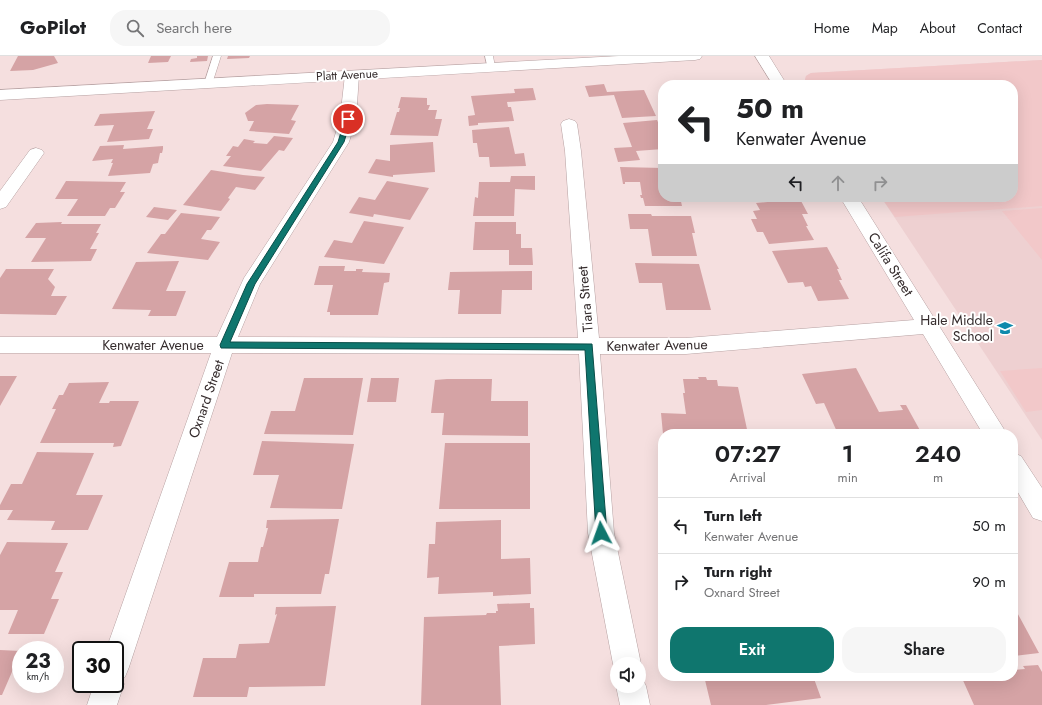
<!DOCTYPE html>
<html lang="en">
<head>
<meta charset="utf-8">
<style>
	body { margin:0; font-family:Jost,sans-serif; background:#f6f6f6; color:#202124; height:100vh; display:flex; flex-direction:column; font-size:15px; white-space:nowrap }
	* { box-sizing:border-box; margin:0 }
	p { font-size:13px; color:#757577 }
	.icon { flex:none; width:22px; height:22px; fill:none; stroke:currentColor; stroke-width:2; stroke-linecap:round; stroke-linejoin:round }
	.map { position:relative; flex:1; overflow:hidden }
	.details { position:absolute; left:658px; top:373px; width:360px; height:252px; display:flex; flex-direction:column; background:#fff; border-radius:16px; box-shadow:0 4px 16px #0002 }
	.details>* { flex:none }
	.hud { position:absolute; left:658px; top:24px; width:360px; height:122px; border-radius:16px; box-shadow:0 4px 16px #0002; background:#fff; color:#202124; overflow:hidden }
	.tools { position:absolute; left:610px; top:601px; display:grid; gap:8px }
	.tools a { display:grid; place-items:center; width:36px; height:36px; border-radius:50%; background:#fff; box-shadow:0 4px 16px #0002; font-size:20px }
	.speed { position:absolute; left:12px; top:585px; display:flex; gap:8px; font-size:20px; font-weight:700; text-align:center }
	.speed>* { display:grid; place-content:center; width:52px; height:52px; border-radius:50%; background:#fff; box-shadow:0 4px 16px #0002; line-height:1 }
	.speed small { font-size:10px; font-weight:400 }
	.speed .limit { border:2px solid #111; border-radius:6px; background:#fff; color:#111 }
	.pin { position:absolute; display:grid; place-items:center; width:34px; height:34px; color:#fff; margin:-17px; border:2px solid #fff; border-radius:50%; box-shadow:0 1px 4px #0007 }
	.me { position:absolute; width:44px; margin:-22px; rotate:356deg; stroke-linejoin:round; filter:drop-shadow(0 0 3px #0008) }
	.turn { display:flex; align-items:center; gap:14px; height:84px; padding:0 12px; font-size:18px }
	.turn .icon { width:52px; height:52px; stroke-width:2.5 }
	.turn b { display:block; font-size:28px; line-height:34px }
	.lanes { display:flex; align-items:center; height:38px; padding:0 12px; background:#0003; justify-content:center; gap:20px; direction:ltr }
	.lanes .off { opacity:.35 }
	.eta { display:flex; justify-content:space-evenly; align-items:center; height:68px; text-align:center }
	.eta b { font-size:24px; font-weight:600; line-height:28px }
	.primary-button { display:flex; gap:8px; margin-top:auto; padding:8px 12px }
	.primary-button a { flex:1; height:46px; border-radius:16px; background:#0f766e; color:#fff; font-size:16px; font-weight:600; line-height:46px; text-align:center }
	.primary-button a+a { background:#f6f6f6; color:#202124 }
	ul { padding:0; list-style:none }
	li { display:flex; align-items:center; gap:12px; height:56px; padding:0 12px; border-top:1px solid #e0e0e0 }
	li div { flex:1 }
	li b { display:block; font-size:15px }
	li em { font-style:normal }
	header { display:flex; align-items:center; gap:24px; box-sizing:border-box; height:56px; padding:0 20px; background:#fff; border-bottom:1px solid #e0e0e0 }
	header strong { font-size:19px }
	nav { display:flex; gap:22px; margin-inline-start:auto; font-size:14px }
	.search { width:280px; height:36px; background:#f6f6f6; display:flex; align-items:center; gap:10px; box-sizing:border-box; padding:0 14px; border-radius:16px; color:#757577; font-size:15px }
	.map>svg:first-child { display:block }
</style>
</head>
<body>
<header>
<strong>GoPilot</strong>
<div class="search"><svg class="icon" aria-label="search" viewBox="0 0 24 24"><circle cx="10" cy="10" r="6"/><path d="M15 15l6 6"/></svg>Search here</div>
<nav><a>Home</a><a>Map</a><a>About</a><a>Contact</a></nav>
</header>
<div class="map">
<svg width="1042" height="649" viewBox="0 0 1042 649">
	<rect width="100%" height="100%" fill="#f5dfdf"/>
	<path fill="#eed0d1" d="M1042 4V384L881 141H1013V29H808L805 24 806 20 811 17Z"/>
	<path fill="#f2c8c9" d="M1042 4V150L895 161 881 141H1013V29H808L805 24 806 20 811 17Z
		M1042 152V204L1002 155Z
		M1042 312V354L1026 356 1000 315Z"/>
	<path fill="#d5a3a5" d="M18 0H54L58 7 33 14 10 15Z
		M151 0H171L168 6 148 7Z
		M197 0H208L207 5 190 6 191 3 197 2Z
		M228 0H250L249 2 227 3Z
		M730 24 732 29H710L716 27 715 25Z
		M604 28 607 36 644 34 656 60 622 62 614 39 589 41 585 30Z
		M533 32 536 44 507 46 508 51H511L514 65 478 67V69L469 70 468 60 475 59 471 40 515 37 514 33Z
		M401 41 427 42V49H430L428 54H437L435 63H442L438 80 390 79 397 56H399L400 52H398Z
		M267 48 299 49 291 64 296 65 289 78 249 75 254 65H248L245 57 256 49Z
		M155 55 147 73H153L149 83 107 86 114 69 94 70 100 58Z
		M657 64 663 77V93L636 95 640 104 618 106 614 92 632 91 623 67Z
		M509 71 515 98 524 97 526 110 490 111 489 101H479L477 87H473L472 74Z
		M274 80 293 82 284 95 279 94 261 115 223 110 231 100H226L233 90 238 91 244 83 255 85 253 87 267 88Z
		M433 86 435 116 393 119V121L368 117 376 103 390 105V89Z
		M124 89 123 93 163 90V93L162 97H160L158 107 153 108 150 117 108 120 113 107H111L113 103 92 105 100 90Z
		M620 111 663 112V141H680L682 150H645L643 142H641L640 139H642L640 126H625V128H623Z
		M211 114 243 119 265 121 255 134 236 131 228 142 230 143 221 155 183 149Z
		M511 120H535V134L515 133 514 160H473L475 141 478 142 479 126H510Z
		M66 125 126 126 120 136H125L115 152H110L105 160H67L78 143H55Z
		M387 125 429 132 410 164 374 158 373 161 349 157 359 141 375 144Z
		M800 143 808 158H802L808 170H806L814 184 769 188 763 176H757L751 163H757L753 155 760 154 756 147Z
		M154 151 177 154 168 164 146 161Z
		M181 157 220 161 211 174H207L201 183 220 186 208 204 147 197 161 178H165Z
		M628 158H651L652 160H691L695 177H692L697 200H652L648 173H630Z
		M364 165 404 171 384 208 324 201 334 184 352 187Z
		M62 166 61 168H101L96 177H99L90 193H97L91 205 31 206 46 182H25L36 167Z
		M475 166H516V178H521V192H532L533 209H509V194H473Z
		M827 191 839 213H837L842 224H839L849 243 818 245 811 230 805 231 803 226 788 227 772 195Z
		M179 205 166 235H186L176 260H148L151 254 112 253 136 206Z
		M635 207 699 208 711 254H666L662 227H639Z
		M319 210H345L344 215H356V213H363L362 216 390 217 389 226 384 227 378 259H330V256H327L333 229H314Z
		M6 213H54L48 223 55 231 51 240H67L56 259 0 258V222Z
		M532 215V234H502L501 258H458L460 234H448L450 216Z
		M856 312 879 356 903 354 900 349H906L922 378H838L824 347 816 348 802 318Z
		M0 320H17L0 350Z
		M698 321H706L707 324H717L718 330 738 331 748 378H663L661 357 686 358 683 337H685L683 323H699Z
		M304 322H363L353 379 264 378 271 355H295Z
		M371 322H399L396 346H367Z
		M447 323H492L491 345H528V380L442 379 444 357H431L435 324Z
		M109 326 99 347H109L110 345H139L121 390 113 391 114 387H40L56 353H52L59 339H63L69 327Z
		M262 385 354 388 342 453 270 452 279 419H253Z
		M445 387H530V453H439Z
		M37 396 94 397 76 439H103L88 474H51L55 465 7 464 13 454H0V449L11 428H22Z
		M339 463 329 518H325L321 538H254V541H219L229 506H258L261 491H263L268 472H266L267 464Z
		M501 464V503L530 502 531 538 493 540V536L438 538 439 521 427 522 429 488H435L436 466Z
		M7 486 68 487 55 516H63L51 543H59L44 578H8L18 554H0V499Z
		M530 547V552H534L535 588 499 590 501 649H421L424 561 486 559 487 557H496V555H498L497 548Z
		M1013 549 1039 597 1013 600Z
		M336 550 325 630 249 631 247 641H193L203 602H236L239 588 269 587 277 558 275 559 276 551Z
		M0 594 21 595 2 639H0Z
		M1038 609 1042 616V649H974L961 620H1013V614L1025 613 1023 610Z
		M704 620H813L821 642 766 649H711Z"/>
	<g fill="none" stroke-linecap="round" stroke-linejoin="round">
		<defs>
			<path id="lane" d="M213 0H221L212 28 208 31 204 28Z
				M485 0H493L495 11 494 13H488Z"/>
			<path id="street" d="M755 0H769L787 29H773Z
				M352 15 357 16 359 19 356 63 349 86 260 228 238 281 578 282 565 95 561 68 563 65 569 63 575 65 577 68 581 95 599 282H686L914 264 840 141H858L1007 378H983L923 278 686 298H600L614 477 641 608 639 614V608H617V618L613 608 588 477 579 298 232 297 129 611 125 621 122 623 124 628 117 649H87L94 628H115V594H106L211 297H0V281H217L244 222 333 86 340 63 345 19 347 16Z
				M36 92 42 94 44 97 6 151 0 153V135L30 94Z
				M1013 397 1021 400 1042 432V465L1033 462 1013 428Z
				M639 619 641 620 646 630 650 649H620L616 630 617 628V630H639Z"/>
			<path id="secondary" d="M619 0H702L700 3 695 4 0 44V34Z"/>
		</defs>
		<use href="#lane" stroke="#b6a1a2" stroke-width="1"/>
		<use href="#street" stroke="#b6a1a2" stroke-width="1"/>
		<use href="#secondary" stroke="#b6a1a2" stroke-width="1"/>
		<use href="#lane" fill="#fff" fill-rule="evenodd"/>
		<use href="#street" fill="#fff" fill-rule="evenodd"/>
		<use href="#secondary" fill="#fff" fill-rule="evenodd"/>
	</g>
	<path fill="#0f766e" stroke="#0a4d48" d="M348 61 351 63 344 86 255 228 230 286 592 288 607 477 605 481 601 482 598 481 596 477 585 294 221 292 220 289 247 228 338 86 345 63Z"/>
	<defs>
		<symbol id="school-bare" viewBox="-9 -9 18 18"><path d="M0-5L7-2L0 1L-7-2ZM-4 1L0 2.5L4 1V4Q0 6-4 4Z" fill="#0e8aac" stroke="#fff" stroke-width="2.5" paint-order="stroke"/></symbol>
	</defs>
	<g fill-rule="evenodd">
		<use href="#school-bare" x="994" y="261" width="22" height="22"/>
	</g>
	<g text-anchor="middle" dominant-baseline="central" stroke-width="4" stroke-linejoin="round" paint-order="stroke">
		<g font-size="12" fill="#352c2d" stroke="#fff">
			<text transform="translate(347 19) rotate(-3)">Platt Avenue</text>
		</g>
		<g font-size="14" fill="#352c2d" stroke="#fff">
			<text transform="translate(891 208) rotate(58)">Califa Street</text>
			<text transform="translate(585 243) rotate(-95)">Tiara Street</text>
			<text x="153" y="289">Kenwater Avenue</text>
			<text transform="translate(657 289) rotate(-1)">Kenwater Avenue</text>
			<text transform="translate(206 343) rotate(-71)">Oxnard Street</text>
		</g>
		<g font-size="14" fill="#352c2d" stroke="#fff" text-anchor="end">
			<text x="993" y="264">Hale Middle<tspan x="993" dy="16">School</tspan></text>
		</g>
	</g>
</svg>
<div class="tools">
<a><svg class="icon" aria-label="sound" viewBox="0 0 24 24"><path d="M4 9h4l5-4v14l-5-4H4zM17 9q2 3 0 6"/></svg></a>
</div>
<div class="speed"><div>23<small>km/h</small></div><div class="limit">30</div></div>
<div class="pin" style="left:348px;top:63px;background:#d93025"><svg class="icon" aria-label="arrive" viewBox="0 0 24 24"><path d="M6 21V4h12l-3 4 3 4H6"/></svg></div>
<svg class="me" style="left:601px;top:477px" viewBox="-20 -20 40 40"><path d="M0-17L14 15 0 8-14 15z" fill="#0f766e" stroke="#fff" stroke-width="4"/></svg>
<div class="hud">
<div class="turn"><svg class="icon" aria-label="left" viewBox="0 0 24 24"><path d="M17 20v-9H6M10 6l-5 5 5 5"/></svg><div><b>50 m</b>Kenwater Avenue</div></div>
<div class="lanes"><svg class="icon" aria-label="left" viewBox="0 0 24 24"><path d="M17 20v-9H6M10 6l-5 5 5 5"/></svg><svg class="icon off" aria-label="ahead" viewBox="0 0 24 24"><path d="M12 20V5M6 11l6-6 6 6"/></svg><svg class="icon off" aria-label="right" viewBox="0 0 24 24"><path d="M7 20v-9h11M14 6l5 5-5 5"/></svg></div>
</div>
<section class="details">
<div class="eta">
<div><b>07:27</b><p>Arrival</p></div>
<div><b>1</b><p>min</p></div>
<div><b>240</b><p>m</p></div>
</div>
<ul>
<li><svg class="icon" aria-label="left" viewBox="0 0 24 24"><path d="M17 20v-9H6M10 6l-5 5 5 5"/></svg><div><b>Turn left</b><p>Kenwater Avenue</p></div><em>50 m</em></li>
<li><svg class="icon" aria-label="right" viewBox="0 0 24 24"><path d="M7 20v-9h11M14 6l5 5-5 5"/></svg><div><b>Turn right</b><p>Oxnard Street</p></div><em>90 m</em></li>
</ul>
<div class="primary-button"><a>Exit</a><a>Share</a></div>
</section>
</div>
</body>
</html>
